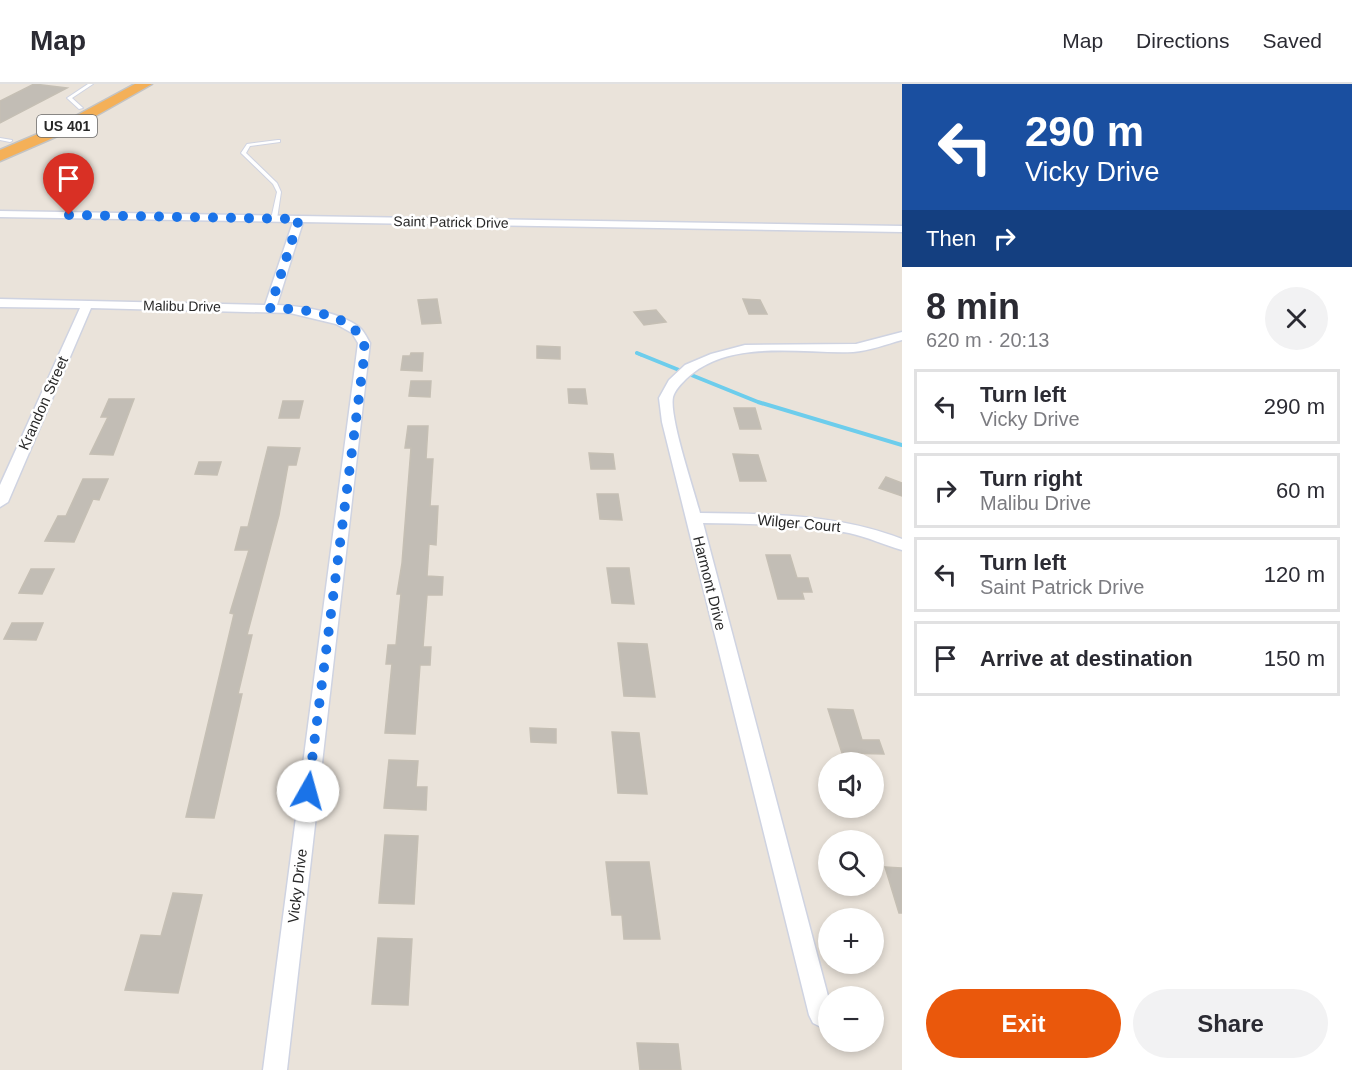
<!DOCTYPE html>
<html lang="en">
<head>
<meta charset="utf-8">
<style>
	body { margin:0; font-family:Arial,sans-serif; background:#f2f2f3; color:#2b2b33; height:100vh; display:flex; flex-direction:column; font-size:22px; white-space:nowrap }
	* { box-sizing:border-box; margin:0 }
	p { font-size:20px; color:#7c7c81 }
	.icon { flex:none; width:33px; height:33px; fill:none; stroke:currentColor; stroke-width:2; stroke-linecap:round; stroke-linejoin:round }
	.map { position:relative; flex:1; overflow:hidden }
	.side { display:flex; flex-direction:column; background:#fff; width:450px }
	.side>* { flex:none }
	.guide { background:#1a4fa0; color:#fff; overflow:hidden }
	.tools { position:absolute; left:818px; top:668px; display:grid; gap:12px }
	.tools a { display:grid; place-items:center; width:66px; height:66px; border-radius:50%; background:#fff; box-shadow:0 3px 9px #0003; font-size:30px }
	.pin { position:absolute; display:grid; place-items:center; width:51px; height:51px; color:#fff; margin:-62px -26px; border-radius:50% 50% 50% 0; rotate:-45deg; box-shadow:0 0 6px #0007 }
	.pin .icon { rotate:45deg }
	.me { position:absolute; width:66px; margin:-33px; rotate:7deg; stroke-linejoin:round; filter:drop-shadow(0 0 4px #0008) }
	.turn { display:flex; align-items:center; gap:21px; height:126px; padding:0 24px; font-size:27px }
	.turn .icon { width:78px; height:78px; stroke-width:2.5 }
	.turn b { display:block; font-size:42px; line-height:51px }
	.then { display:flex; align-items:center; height:57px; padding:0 24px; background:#0003; gap:12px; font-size:22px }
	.round { display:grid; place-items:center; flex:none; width:63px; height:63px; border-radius:32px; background:#f2f2f3 }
	.head { display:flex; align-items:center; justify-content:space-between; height:102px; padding:0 24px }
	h1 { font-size:36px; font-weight:700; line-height:45px }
	.action { display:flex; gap:12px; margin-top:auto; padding:12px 24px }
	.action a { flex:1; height:69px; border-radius:36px; background:#ea580c; color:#fff; font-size:24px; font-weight:700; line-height:69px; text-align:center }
	.action a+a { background:#f2f2f3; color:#2b2b33 }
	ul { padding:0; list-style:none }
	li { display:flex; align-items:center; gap:18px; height:75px; margin:0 12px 9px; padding:0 12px; border:3px solid #e1e1e2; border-radius:0px }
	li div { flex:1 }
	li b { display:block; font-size:22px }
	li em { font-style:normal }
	header { display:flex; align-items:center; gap:36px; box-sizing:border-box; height:84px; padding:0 30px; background:#fff; border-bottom:2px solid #e1e1e2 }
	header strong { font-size:28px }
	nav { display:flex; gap:33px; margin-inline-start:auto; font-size:21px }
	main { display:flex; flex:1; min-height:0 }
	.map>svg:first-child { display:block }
</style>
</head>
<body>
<header>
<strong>Map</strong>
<nav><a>Map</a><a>Directions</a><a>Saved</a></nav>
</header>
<main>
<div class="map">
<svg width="902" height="986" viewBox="0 0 902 986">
	<rect width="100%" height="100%" fill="#eae3da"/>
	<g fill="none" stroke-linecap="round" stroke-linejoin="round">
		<path stroke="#6dcdec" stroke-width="3" d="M637 269 641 271"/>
		<path stroke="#6dcdec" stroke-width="4" d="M637 269 758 318 902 361"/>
	</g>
	<path fill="#c2bdb5" stroke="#c5bfb4" stroke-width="1.5" d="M34 0 67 4 0 39V17Z
		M437 215 441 239 422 240 418 216Z
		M743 215 760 216 767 230H749Z
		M656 226 666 238 644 241 634 228Z
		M537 262 560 263V275L537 274Z
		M411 269H423L422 287 401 286 403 272H410Z
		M411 297H431L430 313 409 312Z
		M568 305H585L587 320 569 319Z
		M109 315H134L113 371 90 370 108 333H101Z
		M283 317H303L299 334H279Z
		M734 324H755L761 345H740Z
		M408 342H428L426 375H433L430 422H438L436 461 429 460 427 492 443 493 442 511H427L423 563H431L430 581H420L415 650 385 649 392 580H386L388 561H396L401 510H397L402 479 411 364H405Z
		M268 363 300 364 296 381H288L279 431 247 551H252L238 610H242L214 734 186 733 234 530 230 529 249 466H235L241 443H248Z
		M589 369 613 370 615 385H591Z
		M733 370 758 371 766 397H740Z
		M199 378H221L217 391 195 390Z
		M886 393 902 399V412L879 404Z
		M83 395H108L99 416 93 415 74 458 45 457 58 432H66Z
		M597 410H618L622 436 600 435Z
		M766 471H790L797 494H808L812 508H802L804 515H778Z
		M607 484H629L634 520 612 519Z
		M31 485H54L42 510 19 509Z
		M12 539H43L36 556 4 555Z
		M618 559 647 560 655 613 624 612Z
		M828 625 853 626 862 656H879L884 670 842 669Z
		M530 644 556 645V659L531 658Z
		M612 648 639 649 647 710 618 709Z
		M389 676 418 677 416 703H427L426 726 384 724Z
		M385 751 418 752 414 820 379 819Z
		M606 778H649L660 855H624L622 831H612Z
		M885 783 902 784V829H899Z
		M173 809 202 811 178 909 125 906 141 851 161 852Z
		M378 854 412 855 408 921 372 920Z
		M637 959 678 960 681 986H640Z"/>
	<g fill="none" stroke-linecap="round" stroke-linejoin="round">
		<defs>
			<path id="service" d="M88 0H93L72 14 83 24 79 25 67 14Z
				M0 54 12 56V57L10 58 0 56Z
				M278 56H280V58L250 62 246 69 277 99 281 108 277 135 274 137 271 135 277 108 273 100 241 69 247 60Z"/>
			<path id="minor" d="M0 127 902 142V148L303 138 277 221C302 222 339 228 359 243 364 247 367 254 370 259L287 986H263L358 259 352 249 336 240 290 229 91 224 8 418 0 423V401L80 224 0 223V215L265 221 293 138 0 133Z
				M902 248V256C887 260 869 267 853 268 800 270 729 254 686 295 681 300 675 306 673 313 669 333 694 406 700 429 769 430 837 430 902 455V466C884 461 868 453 849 449 801 440 752 440 703 439L828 912V940L821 943 813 939 809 931 662 338 659 314 669 296 685 281 711 270 745 261 856 260Z"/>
			<path id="trunk" d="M135 0H152L69 47 0 77V66L59 41Z"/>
		</defs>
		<use href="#service" stroke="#cfd3e1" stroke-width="2"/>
		<use href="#minor" stroke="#cfd3e1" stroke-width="3"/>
		<use href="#trunk" stroke="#c3c3c3" stroke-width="3"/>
		<use href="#service" fill="#fff" fill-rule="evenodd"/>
		<use href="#minor" fill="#fff" fill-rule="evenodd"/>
		<use href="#trunk" fill="#f4b058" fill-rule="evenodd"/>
	</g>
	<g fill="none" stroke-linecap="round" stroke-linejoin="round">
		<path stroke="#1a73e8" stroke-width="10" stroke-dasharray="0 18" d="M69 131 299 135 270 224C300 225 360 228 365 266L308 707"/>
	</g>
	<g text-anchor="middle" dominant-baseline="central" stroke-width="5" stroke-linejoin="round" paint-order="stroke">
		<rect fill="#fff" stroke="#686868" stroke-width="1.5" x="37" y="31" width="60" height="22" rx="4.5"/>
		<g font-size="14" font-weight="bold" fill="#282828">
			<text x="67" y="42">US 401</text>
		</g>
		<g font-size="14" fill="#282828" stroke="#fff">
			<text transform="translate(451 138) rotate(1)">Saint Patrick Drive</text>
			<text transform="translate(182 222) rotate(1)">Malibu Drive</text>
		</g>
		<g font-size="15" fill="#282828" stroke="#fff">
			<text transform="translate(43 319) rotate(-66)">Krandon Street</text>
			<text transform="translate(799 439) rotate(5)">Wilger Court</text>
			<text transform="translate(710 499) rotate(76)">Harmont Drive</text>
			<text transform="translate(297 802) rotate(-83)">Vicky Drive</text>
		</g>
	</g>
</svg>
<div class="tools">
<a><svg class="icon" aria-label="sound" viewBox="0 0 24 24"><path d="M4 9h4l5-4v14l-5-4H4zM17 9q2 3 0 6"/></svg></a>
<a><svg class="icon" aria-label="search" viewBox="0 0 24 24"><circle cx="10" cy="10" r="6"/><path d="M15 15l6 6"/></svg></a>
<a>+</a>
<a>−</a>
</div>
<div class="pin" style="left:69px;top:131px;background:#d93025"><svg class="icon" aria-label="arrive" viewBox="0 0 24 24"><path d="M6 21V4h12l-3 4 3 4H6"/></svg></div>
<svg class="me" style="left:308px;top:707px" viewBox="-20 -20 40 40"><circle r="19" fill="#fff"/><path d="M0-13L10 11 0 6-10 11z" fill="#1a73e8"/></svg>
</div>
<section class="side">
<div class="guide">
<div class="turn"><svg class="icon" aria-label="left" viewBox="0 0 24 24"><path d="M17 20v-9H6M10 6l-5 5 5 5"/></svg><div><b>290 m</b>Vicky Drive</div></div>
<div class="then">Then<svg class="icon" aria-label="right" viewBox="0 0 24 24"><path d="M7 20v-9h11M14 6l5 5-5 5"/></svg></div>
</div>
<div class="head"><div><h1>8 min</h1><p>620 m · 20:13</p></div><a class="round"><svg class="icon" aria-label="close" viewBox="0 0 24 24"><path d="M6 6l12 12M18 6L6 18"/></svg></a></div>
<ul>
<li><svg class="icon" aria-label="left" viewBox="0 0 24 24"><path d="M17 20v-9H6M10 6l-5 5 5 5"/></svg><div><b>Turn left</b><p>Vicky Drive</p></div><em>290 m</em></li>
<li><svg class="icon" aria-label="right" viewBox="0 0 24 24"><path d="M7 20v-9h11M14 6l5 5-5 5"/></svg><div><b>Turn right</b><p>Malibu Drive</p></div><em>60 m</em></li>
<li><svg class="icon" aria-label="left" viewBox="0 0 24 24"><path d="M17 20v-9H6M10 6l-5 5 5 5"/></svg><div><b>Turn left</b><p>Saint Patrick Drive</p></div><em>120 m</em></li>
<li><svg class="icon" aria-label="arrive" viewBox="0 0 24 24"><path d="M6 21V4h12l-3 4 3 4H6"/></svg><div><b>Arrive at destination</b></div><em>150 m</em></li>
</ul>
<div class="action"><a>Exit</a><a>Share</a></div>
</section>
</main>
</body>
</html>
